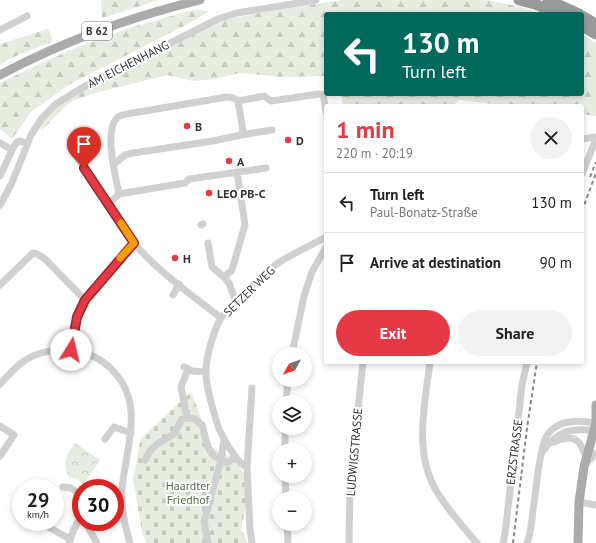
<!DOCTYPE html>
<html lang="en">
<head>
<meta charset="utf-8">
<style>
	body { margin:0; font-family:"PT Sans",sans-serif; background:#f2f2f2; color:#222; height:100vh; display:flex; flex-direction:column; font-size:15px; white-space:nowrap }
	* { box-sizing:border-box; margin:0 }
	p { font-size:13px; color:#767676 }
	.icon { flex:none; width:22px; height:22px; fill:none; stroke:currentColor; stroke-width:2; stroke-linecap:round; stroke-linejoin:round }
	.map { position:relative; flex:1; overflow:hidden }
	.side { position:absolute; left:324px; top:104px; width:260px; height:260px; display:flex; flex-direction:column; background:#fff; border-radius:4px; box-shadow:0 2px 6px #0003 }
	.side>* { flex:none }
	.hud { position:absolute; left:324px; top:12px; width:260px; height:84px; border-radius:4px; box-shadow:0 2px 6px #0003; background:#00695c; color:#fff; overflow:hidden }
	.needle { width:26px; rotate:230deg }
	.fabs { position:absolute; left:272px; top:347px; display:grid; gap:8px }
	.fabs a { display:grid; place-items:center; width:40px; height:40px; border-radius:50%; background:#fff; box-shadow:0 2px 6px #0003; font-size:20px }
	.speed { position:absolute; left:12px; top:479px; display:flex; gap:8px; font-size:20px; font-weight:700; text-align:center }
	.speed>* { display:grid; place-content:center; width:52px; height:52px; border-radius:50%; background:#fff; box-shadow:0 2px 6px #0003; line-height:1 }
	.speed small { font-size:10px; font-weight:400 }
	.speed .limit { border:6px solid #d22; background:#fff; color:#111 }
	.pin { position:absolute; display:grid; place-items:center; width:34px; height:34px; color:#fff; margin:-41px -17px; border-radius:50% 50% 50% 0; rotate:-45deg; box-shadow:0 0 4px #0007 }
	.pin .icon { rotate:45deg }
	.me { position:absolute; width:44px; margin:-22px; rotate:9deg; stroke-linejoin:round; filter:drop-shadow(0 0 3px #0008) }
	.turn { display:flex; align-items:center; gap:14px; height:84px; padding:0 12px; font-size:18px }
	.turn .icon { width:52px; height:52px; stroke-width:2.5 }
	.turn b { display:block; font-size:28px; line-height:34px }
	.round { display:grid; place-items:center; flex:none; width:42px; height:42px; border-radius:21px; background:#f2f2f2 }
	.headline { display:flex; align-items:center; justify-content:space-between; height:68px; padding:0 12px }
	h1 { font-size:24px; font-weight:700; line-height:30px; color:#e63946 }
	.button { display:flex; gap:8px; margin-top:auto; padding:8px 12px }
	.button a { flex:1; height:46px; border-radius:24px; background:#e63946; color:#fff; font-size:16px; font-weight:700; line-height:46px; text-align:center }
	.button a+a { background:#f2f2f2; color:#222 }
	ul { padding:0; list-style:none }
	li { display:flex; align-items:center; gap:12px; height:60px; padding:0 12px; border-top:1px solid #e0e0e0 }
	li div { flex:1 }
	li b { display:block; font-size:15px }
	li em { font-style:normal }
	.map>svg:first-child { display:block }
</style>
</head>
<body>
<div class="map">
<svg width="596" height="543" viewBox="0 0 596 543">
	<defs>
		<pattern id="forest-firs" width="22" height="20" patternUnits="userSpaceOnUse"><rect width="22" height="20" fill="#e6ecdf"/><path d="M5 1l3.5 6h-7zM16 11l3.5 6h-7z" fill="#c6cbc0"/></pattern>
		<pattern id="cemetery-stones" width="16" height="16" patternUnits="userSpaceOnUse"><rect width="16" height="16" fill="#e6ecdf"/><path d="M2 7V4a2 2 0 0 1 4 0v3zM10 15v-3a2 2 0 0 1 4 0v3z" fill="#c6cbc0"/></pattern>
		<pattern id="park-crowns" width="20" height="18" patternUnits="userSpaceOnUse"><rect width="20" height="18" fill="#e6ecdf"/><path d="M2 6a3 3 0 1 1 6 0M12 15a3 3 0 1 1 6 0" fill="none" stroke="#c6cbc0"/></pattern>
	</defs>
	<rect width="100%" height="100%" fill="#fff"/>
	<path fill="url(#forest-firs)" d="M101 0H159L102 18Z
		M342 0H488L521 7 542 14H326V76L283 77 239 73 215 79 193 81 167 75 95 93 70 102 42 130 40 126C69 89 108 79 149 57 166 48 183 39 200 31 207 28 214 23 222 21 261 11 302 6 342 0Z
		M193 10 210 11 182 27 70 84 31 112 12 139 0 129V83C31 68 63 52 96 40 128 28 160 19 193 10Z
		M48 29 53 41 9 59 0 65V44Z
		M582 34 596 43V116L582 114V106H512L459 100 453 106H342V97L335 94H582Z"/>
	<path fill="url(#cemetery-stones)" d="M191 392 212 447 237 460 246 479 247 500 241 530 248 543H147L142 532 133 479 141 438Z"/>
	<path fill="url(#park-crowns)" d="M75 443 100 460 84 484 75 478 69 477C62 461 66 457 75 443Z"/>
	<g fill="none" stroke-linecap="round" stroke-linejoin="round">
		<path stroke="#d0d0d0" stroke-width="7" d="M0 30 27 16
			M238 101 264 96 271 101 319 94 323 95 326 111
			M241 135 272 130
			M582 139 596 137
			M0 143 12 150
			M72 149 134 243C158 272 191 294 221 318
			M114 164 125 155 133 153 213 141 241 135 243 131 238 101 233 98 227 97 133 113C128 114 122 114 118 117 103 129 116 178 119 194
			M582 174 596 139
			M0 176 14 146 17 142 21 141 26 144
			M108 204 119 194 185 183 189 179 266 168
			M0 205 11 185 31 135 42 118 56 104 85 86 218 19 237 13 316 0
			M201 225 203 224
			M208 243 212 267 224 277
			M0 285 33 253C39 254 42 256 47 261L85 300
			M173 295 179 284
			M236 302 229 283 224 277 232 270 245 225 237 172
			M71 350 77 317 85 300 134 243
			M292 354 304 296 312 272 326 247
			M430 362C425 404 413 453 437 492 448 510 463 527 477 543
			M184 367 192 371 206 372
			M0 384C8 376 15 367 24 361 38 351 60 348 77 351 91 354 105 361 115 373 145 406 125 451 122 489 120 507 125 526 130 543
			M286 402 288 380
			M187 418 181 387 188 369
			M0 426 14 435 0 456
			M285 432V428
			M285 437V450
			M105 439 114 427 131 433
			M224 439 221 460 228 462 236 457
			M554 442C573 433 580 439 586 457
			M542 452C558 431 570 427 596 431
			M145 460 150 451 157 444 174 434 182 419 187 418 195 419 202 425 208 447 212 454 221 460 204 522 208 543
			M585 465 596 453
			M247 467 252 388
			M285 476 286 498
			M63 487 71 488 81 495
			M579 502 596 505
			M39 522 70 539
			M85 522 97 543
			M287 524 288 543
			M69 543 74 529 81 516
			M252 543 250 530 247 467C236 463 219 432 216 420 212 405 206 389 206 373 205 360 214 329 221 318 224 313 230 309 234 304 247 290 261 275 278 263 293 253 310 246 326 237
			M349 543 350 485 363 362
			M503 543 505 534 522 385 527 362
			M527 543C531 533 532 521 533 510 536 491 537 473 541 455 543 448 543 441 548 434 559 419 580 420 596 423"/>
		<path stroke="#ababab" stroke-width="9" d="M0 75C64 41 130 17 200 0
			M596 405V423
			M578 543 579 502 584 467 596 423"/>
		<path stroke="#9a9a9a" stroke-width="11" d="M519 0 535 4 559 14
			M548 0 579 14
			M582 16 596 24
			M582 26 596 34"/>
		<path stroke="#888" stroke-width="2" stroke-dasharray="4 3" stroke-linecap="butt" d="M590 177 596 162
			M582 211 596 173
			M513 543 527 428 537 362"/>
	</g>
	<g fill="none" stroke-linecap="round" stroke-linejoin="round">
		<defs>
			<path id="route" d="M71 350 77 317 85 300 134 243 84 168"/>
		</defs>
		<use href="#route" stroke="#96252e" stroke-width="10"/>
		<use href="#route" stroke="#e63946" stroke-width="7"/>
		<path stroke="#f59e0b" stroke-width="7" d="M120 258 134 243 121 223"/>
	</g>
	<g fill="#e63946" stroke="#fff" stroke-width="1.5">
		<circle cx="187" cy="126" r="4"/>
		<circle cx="288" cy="140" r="4"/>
		<circle cx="229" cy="161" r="4"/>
		<circle cx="209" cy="193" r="4"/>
		<circle cx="175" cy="258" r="4"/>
	</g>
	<g text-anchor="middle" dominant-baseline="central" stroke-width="4" stroke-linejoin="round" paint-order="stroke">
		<rect fill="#fff" stroke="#707070" stroke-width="1" x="82" y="22" width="30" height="18" rx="3"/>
		<g font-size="11" font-weight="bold" fill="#333">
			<text x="97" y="31">B 62</text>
		</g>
		<g font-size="12" fill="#333" stroke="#fff">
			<text transform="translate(128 64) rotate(-27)">AM EICHENHANG</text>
			<text transform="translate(249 291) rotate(-44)">SETZER WEG</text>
			<text transform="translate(354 452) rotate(-85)">LUDWIGSTRASSE</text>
			<text transform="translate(514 452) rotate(-83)">ERZSTRASSE</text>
		</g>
		<g font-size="12" font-weight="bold" fill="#333" stroke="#fff" text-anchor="start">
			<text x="195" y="126">B</text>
			<text x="296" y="140">D</text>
			<text x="237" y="161">A</text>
			<text x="217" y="193">LEO PB-C</text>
			<text x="183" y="258">H</text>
		</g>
		<g font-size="12" fill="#56703f" stroke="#fff">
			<text x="188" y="485">Haardter<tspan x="188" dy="14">Friedhof</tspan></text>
		</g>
	</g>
</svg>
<div class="fabs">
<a><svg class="needle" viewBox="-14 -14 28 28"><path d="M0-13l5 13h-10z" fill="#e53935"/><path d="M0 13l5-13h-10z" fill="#767676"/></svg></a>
<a><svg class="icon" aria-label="layers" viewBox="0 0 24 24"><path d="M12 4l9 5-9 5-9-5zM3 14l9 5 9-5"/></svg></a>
<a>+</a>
<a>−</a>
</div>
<div class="speed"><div>29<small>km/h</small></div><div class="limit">30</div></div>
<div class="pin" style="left:84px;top:168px;background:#d93025"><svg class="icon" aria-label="arrive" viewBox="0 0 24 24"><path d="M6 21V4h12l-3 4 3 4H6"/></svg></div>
<svg class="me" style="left:71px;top:350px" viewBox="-20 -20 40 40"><circle r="19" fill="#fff"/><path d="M0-13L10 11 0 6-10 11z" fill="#e63946"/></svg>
<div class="hud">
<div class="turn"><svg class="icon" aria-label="left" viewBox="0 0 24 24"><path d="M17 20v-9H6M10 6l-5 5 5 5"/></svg><div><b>130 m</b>Turn left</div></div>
</div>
<section class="side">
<div class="headline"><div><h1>1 min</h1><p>220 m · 20:19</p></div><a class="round"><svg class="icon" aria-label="close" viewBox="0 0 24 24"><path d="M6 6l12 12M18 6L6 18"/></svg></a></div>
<ul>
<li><svg class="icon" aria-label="left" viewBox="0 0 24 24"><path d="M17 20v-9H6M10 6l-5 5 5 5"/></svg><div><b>Turn left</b><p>Paul-Bonatz-Straße</p></div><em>130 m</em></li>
<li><svg class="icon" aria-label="arrive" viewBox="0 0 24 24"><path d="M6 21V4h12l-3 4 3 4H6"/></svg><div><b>Arrive at destination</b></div><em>90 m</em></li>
</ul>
<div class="button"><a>Exit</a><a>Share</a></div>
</section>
</div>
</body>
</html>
